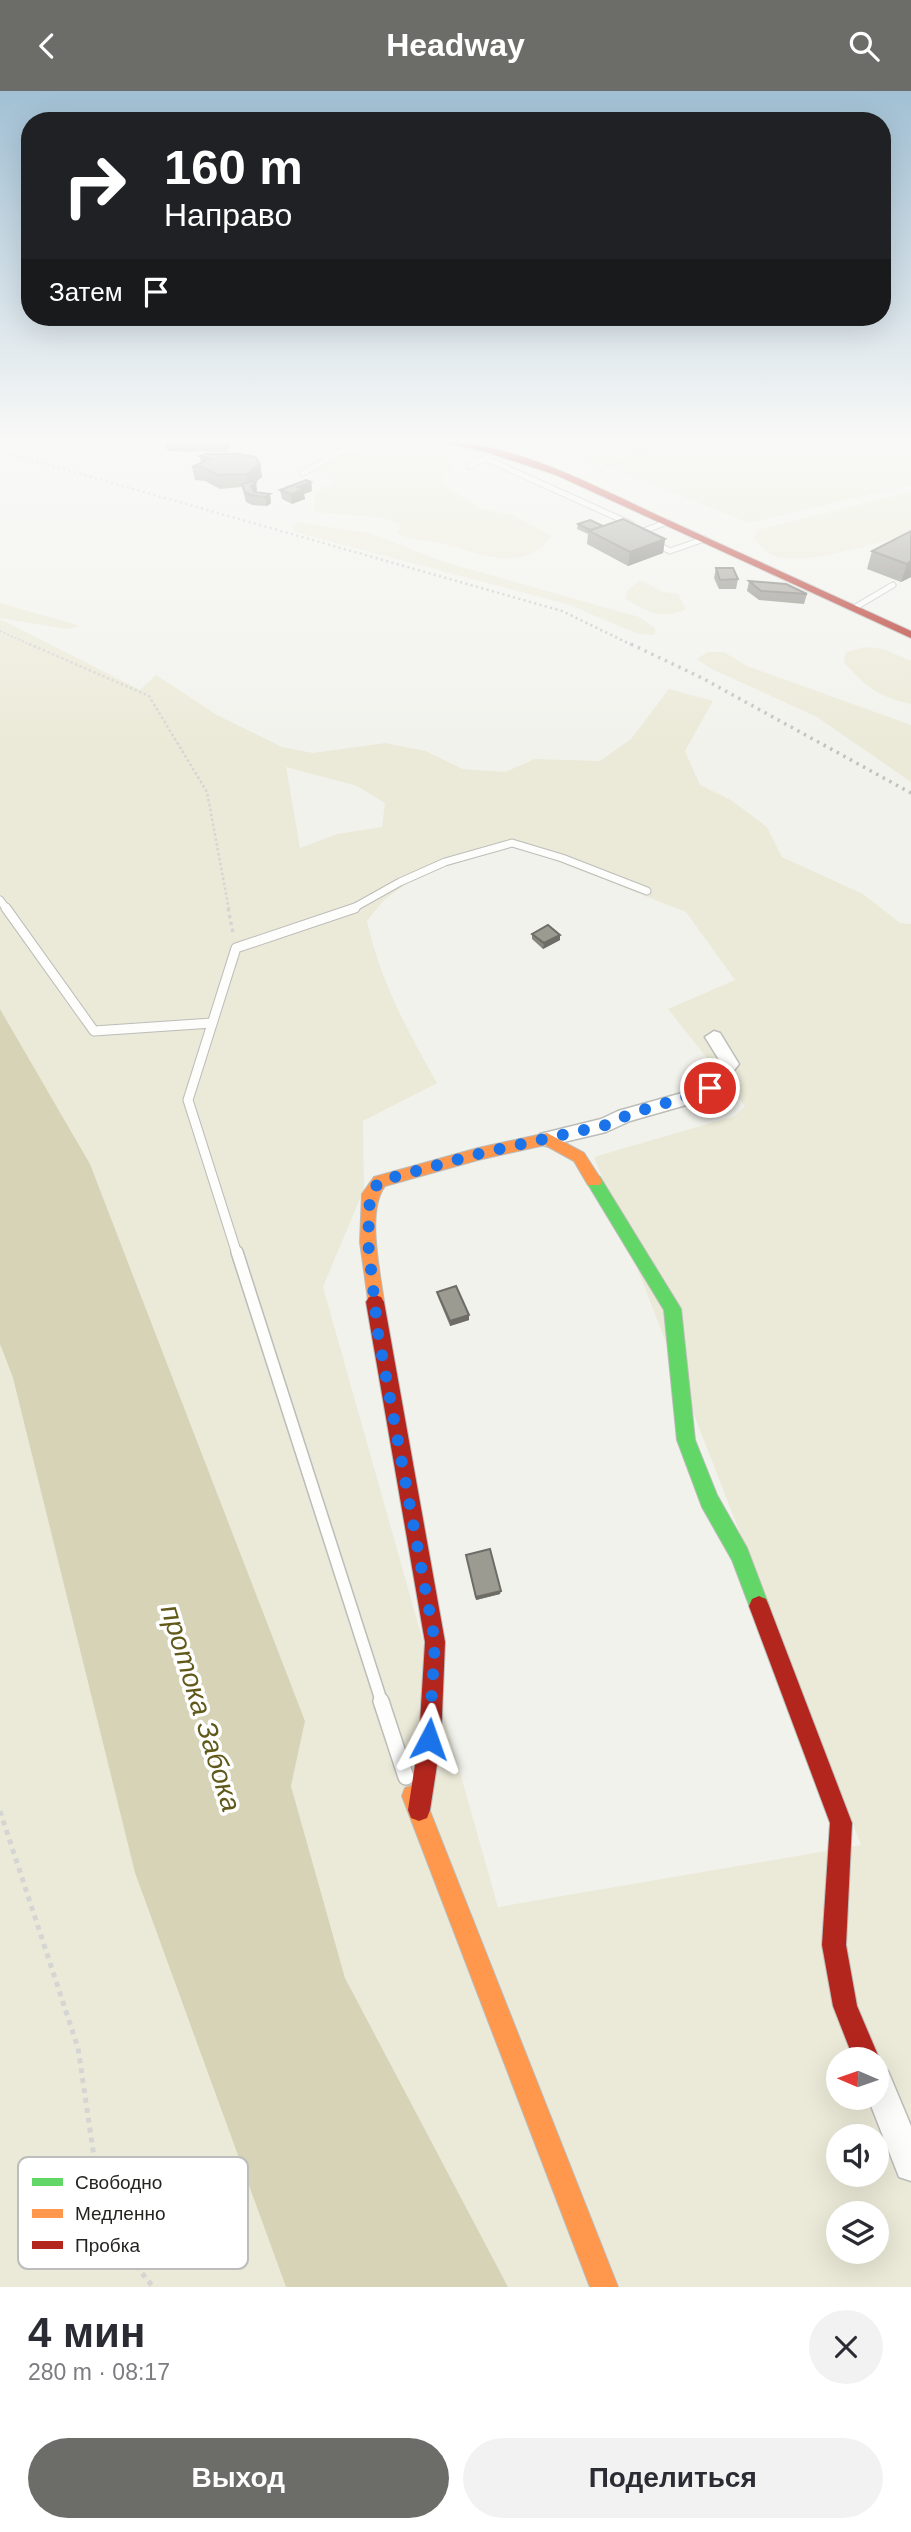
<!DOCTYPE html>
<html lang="ru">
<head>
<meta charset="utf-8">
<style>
	body { margin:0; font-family:Helvetica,sans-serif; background:#f2f2f3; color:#2b2b33; height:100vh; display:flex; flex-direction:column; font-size:26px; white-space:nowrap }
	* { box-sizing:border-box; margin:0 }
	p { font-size:23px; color:#7c7c81 }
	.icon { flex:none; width:38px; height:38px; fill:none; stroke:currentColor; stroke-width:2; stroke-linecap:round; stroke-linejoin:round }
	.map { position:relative; height:2196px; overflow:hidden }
	.panel { display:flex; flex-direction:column; background:#fff; flex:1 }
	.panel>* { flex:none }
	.top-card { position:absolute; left:21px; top:21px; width:870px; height:214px; border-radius:28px; box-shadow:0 7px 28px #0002; background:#202124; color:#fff; overflow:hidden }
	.needle { width:46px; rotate:272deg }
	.buttons { position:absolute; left:826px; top:1956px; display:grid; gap:14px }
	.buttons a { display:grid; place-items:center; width:63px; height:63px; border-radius:50%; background:#fff; box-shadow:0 7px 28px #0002; font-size:35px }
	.pin { position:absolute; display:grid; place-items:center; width:60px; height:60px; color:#fff; margin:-30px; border:4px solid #fff; border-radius:50%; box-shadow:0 2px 7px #0007 }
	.me { position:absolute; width:77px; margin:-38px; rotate:4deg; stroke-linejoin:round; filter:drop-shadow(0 0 5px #0008) }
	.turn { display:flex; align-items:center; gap:24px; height:147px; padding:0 28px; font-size:32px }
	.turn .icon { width:91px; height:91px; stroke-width:2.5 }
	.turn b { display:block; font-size:49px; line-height:60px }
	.then { display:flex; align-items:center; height:66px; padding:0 28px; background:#0003; gap:14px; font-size:26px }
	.round { display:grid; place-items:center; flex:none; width:74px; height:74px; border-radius:37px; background:#f2f2f3 }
	.summary { display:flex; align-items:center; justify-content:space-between; height:119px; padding:0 28px }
	h1 { font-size:42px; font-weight:600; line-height:52px }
	.primary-button { display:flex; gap:14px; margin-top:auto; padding:14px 28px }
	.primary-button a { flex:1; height:80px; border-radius:42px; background:#6c6c68; color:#fff; font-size:28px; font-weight:600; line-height:80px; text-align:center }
	.primary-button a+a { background:#f2f2f3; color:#2b2b33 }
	header { display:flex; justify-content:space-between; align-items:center; height:91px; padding:0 28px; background:#6c6c68; color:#fff; font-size:32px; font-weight:600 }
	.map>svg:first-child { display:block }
</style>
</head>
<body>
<header><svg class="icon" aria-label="back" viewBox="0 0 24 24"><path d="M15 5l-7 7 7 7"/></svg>Headway<svg class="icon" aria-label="search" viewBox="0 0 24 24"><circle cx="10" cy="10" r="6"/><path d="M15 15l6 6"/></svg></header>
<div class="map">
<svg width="911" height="2196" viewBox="0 0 911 2196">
	<rect width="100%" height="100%" fill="#f2f2ed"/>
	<path fill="#ebead8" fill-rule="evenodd" d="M401 351 438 356 457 365 448 369 455 377 442 389 448 397 481 418 513 424 552 445C522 485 480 461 440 452 425 448 410 450 397 442L401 434 382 427 315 421V400L336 391 314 379 344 364Z
		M533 351H911V394L749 432 612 378Z
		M911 401V442L899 447C869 453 813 471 785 467 771 466 762 458 754 447L757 439Z
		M299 431 372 443 444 471 639 526 655 537V544L638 543 570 514 295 441 292 436Z
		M640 489 663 501 678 503 686 518C660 530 648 521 625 507L628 499Z
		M0 512 80 535 67 538 0 527Z
		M0 528 140 599 156 584 217 624 282 656 313 662 385 652 425 660 463 678 505 681 535 668 600 670 631 648 669 598 713 610 685 660 700 694 731 709 767 736 782 766 863 803 900 832 911 833V2196H508L345 1887 291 1695 305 1630 90 1073 0 918ZM286 676 357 695 385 712 382 736 337 743 300 757ZM518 755 686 821 735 889 668 918 745 1015 735 1025 594 1066 861 1754 498 1816 323 1196 364 1098 363 1030 437 992C407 939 380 889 367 830L384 809 420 783ZM838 1969H877V2007H838ZM838 2046H877V2084H838ZM838 2123H877V2161H838Z
		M865 556 883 558 911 570V613C877 605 867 597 844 571L846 561Z
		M708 561H724L747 575 911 634V691L817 626 710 577 697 568Z
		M0 1253 13 1287 135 1782 286 2196H0Z"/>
	<path fill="#d6d3b6" d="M0 918 90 1073 305 1630 291 1695 345 1887 508 2196H286L135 1782 13 1287 0 1253Z"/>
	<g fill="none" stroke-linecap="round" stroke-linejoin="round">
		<defs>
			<path id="lane-far4" d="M485 367 631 433
				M470 375 489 365
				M303 382 339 362 379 351
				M636 443 667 431
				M652 451 670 460 704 448
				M854 517 893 494"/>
			<path id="lane-far3" d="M0 809 7 819
				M350 819 400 791 445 771 512 752 562 767 647 800"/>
			<path id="lane-far2" d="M6 817 94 940 212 932
				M237 1163 188 1009 236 857 355 817"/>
			<path id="lane-far1" d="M237 1161 382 1612"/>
			<path id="lane" d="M381 1610 406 1686"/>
			<path id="street" d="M714 940 720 942 739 973 716 1002 693 1012 630 1030 606 1041 547 1055 540 1053 538 1048 540 1043 601 1028 618 1020 682 1002 704 992 721 972 705 946Z
				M877 1975 888 1980 911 2035V2090L899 2086 868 2007H877Z"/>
			<path id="fast" d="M594 1084 600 1086 681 1218 695 1349 717 1404 747 1457 769 1515 766 1522 759 1525 752 1522 732 1469 702 1416 677 1349 664 1219 586 1090 588 1086Z"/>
			<path id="slow" d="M547 1042 584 1062 602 1090 600 1094H588L574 1070 545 1054 478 1069 385 1095C366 1120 380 1180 384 1211L381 1216 375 1218 369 1216 360 1151 362 1103 374 1086 478 1057Z
				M413 1694 421 1697 424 1705 618 2196H590L402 1705 405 1697Z"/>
			<path id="jam" d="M443 351C516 351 602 399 668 429 749 466 830 503 911 540V547L556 384 486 361Z
				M375 1204 381 1206 384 1211 445 1551 441 1648 430 1719 427 1727 419 1730 411 1727 408 1719 419 1648 425 1551 366 1211 369 1206Z
				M759 1505 766 1508 769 1515 852 1732 846 1854 857 1915 880 1969 877 1976V1969H854L833 1915 822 1854 830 1732 749 1515 752 1508Z"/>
		</defs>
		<use href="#lane-far4" stroke="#bcbcb9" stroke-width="7"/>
		<use href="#lane-far3" stroke="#bcbcb9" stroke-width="9"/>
		<use href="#lane-far2" stroke="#bcbcb9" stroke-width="11"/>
		<use href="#lane-far1" stroke="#bcbcb9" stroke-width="14"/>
		<use href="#lane" stroke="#bcbcb9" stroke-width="18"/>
		<use href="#street" stroke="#bcbcb9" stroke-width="3"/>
		<use href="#fast" stroke="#bcbcb9" stroke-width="2"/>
		<use href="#slow" stroke="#bcbcb9" stroke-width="2"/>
		<use href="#jam" stroke="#bcbcb9" stroke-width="2"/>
		<path stroke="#d5d5d4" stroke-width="2" stroke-dasharray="2 2" stroke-linecap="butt" d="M596 382 661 351
			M0 540 33 555"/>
		<path stroke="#d5d5d4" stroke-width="2.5" stroke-dasharray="2.5 2.5" stroke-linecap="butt" d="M29 553 149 605 207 701 229 819"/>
		<path stroke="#d5d5d4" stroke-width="3.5" stroke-dasharray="3.5 3.5" stroke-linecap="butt" d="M228 817 233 842"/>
		<path stroke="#d5d5d4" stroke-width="5" stroke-dasharray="5 5" stroke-linecap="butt" d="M0 1720 78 1957 104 2134 153 2196"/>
		<use href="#lane-far4" stroke="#fdfdfc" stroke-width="5"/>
		<use href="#lane-far3" stroke="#fdfdfc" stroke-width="7"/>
		<use href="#lane-far2" stroke="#fdfdfc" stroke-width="9"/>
		<use href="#lane-far1" stroke="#fdfdfc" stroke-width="11"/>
		<use href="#lane" stroke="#fdfdfc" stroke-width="15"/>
		<use href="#street" fill="#fdfdfc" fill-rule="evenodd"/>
		<use href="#fast" fill="#63d668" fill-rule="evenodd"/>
		<use href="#slow" fill="#ff974d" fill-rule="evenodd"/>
		<use href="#jam" fill="#b3261e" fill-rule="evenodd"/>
		<path stroke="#c1c1c0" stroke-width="2.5" stroke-dasharray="2 3.5" stroke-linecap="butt" d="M0 360 562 520 634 555"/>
		<path stroke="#c1c1c0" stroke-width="3.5" stroke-dasharray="2.5 5" stroke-linecap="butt" d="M631 553 702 587 911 702"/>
	</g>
	<path fill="#86857e" d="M165 351H232L227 361 167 360Z
		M200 365 260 373 262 386 256 391 257 400 256 401 270 403 271 412 267 415 252 414 246 411 242 396 220 398 205 390 195 389 192 376 201 372Z
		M311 391 312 400 304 403 305 408 292 413 282 408 280 399Z
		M578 433 603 435 665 448 663 462 628 475 587 453 588 443 577 438Z
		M911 440V486L901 491 867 478 872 460Z
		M716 477 738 488 736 498H719L714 487Z
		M749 490 807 503 804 513 759 509 747 500Z
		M532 843 560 844V849L543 858 532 848Z
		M437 1201 469 1229 450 1235 438 1206Z
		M466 1464 500 1503 476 1509Z"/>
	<path fill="#6d6c66" d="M226 351H232L227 361Z
		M260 373 262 386 248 396 247 383Z
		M256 391 257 400 252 404 251 395Z
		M311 391 312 400 304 403 305 408 292 413 291 403 298 396Z
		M270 403 271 412 267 415 265 406Z
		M665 448 663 462 628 475 630 461Z
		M911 470V486L901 491 907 473Z
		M560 844V849L543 858 544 852Z
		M469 1224V1229L450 1235V1230Z
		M501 1500 500 1503 476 1509V1506Z"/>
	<path fill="#9c9b92" stroke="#6d6c66" stroke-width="2" d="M204 363H240L255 366 260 373 247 383 218 384 202 376H192L210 368 200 365Z
		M306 389 311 391 298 396 304 398 291 403 280 399Z
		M253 390 256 391 251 395 254 401 270 403 265 406 251 404 245 401 242 393Z
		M623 428 665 448 630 461 589 440Z
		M590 429 603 435 590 439 578 433Z
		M911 440V470L907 473 872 460Z
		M716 477H733L738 488 720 489Z
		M749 490 786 493 807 503 761 500Z
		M548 834 560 844 544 852 532 843Z
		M456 1195 469 1224 450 1230 437 1201Z
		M490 1458 501 1500 476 1506 466 1464Z"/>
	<linearGradient id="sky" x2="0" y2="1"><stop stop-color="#a1c0d4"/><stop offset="0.53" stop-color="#f9f9f7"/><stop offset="1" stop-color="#f9f9f7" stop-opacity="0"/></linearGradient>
	<rect width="911" height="659" fill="url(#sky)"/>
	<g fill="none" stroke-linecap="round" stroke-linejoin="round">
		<path stroke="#1a73e8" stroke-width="12" stroke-dasharray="0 21.6" d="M429 1648 435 1551 378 1242 368 1151 370 1103 380 1090 478 1063 606 1034C639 1017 676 1011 710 997"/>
	</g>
	<g text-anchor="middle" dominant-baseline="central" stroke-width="7" stroke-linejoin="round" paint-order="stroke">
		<g font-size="28" font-style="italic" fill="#60591a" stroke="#fff">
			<text transform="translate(201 1617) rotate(73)">протока Забока</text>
		</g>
	</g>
	<rect x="18" y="2066" width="230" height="112" rx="10" fill="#fff" stroke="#bdbdbc" stroke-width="2"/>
	<rect x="32" y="2087" width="31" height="8" fill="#63d668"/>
	<rect x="32" y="2118" width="31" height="9" fill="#ff974d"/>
	<rect x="32" y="2150" width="31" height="8" fill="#b3261e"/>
	<g font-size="19" fill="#242421">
		<text x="75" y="2098">Свободно</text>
		<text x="75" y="2129">Медленно</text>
		<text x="75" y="2161">Пробка</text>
	</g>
</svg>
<div class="buttons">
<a><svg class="needle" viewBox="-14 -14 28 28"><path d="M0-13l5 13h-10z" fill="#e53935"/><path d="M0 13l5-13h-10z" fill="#7c7c81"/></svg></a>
<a><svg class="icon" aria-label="sound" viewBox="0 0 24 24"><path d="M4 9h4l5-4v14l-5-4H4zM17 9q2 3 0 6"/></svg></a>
<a><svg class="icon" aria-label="layers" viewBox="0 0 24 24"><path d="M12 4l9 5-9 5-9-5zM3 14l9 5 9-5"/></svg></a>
</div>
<div class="pin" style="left:710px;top:997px;background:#d93025"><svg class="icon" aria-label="arrive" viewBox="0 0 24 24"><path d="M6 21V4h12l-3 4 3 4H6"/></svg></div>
<svg class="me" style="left:429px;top:1648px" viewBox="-20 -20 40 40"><path d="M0-17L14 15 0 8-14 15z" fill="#1a73e8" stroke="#fff" stroke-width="4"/></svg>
<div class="top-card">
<div class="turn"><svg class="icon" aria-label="right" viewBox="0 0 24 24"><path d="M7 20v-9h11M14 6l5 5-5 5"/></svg><div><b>160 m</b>Направо</div></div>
<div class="then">Затем<svg class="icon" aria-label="arrive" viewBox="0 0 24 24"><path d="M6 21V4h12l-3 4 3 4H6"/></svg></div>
</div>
</div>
<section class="panel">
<div class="summary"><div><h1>4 мин</h1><p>280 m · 08:17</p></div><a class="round"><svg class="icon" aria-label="close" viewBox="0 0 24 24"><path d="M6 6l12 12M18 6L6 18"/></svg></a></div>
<div class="primary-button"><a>Выход</a><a>Поделиться</a></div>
</section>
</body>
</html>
